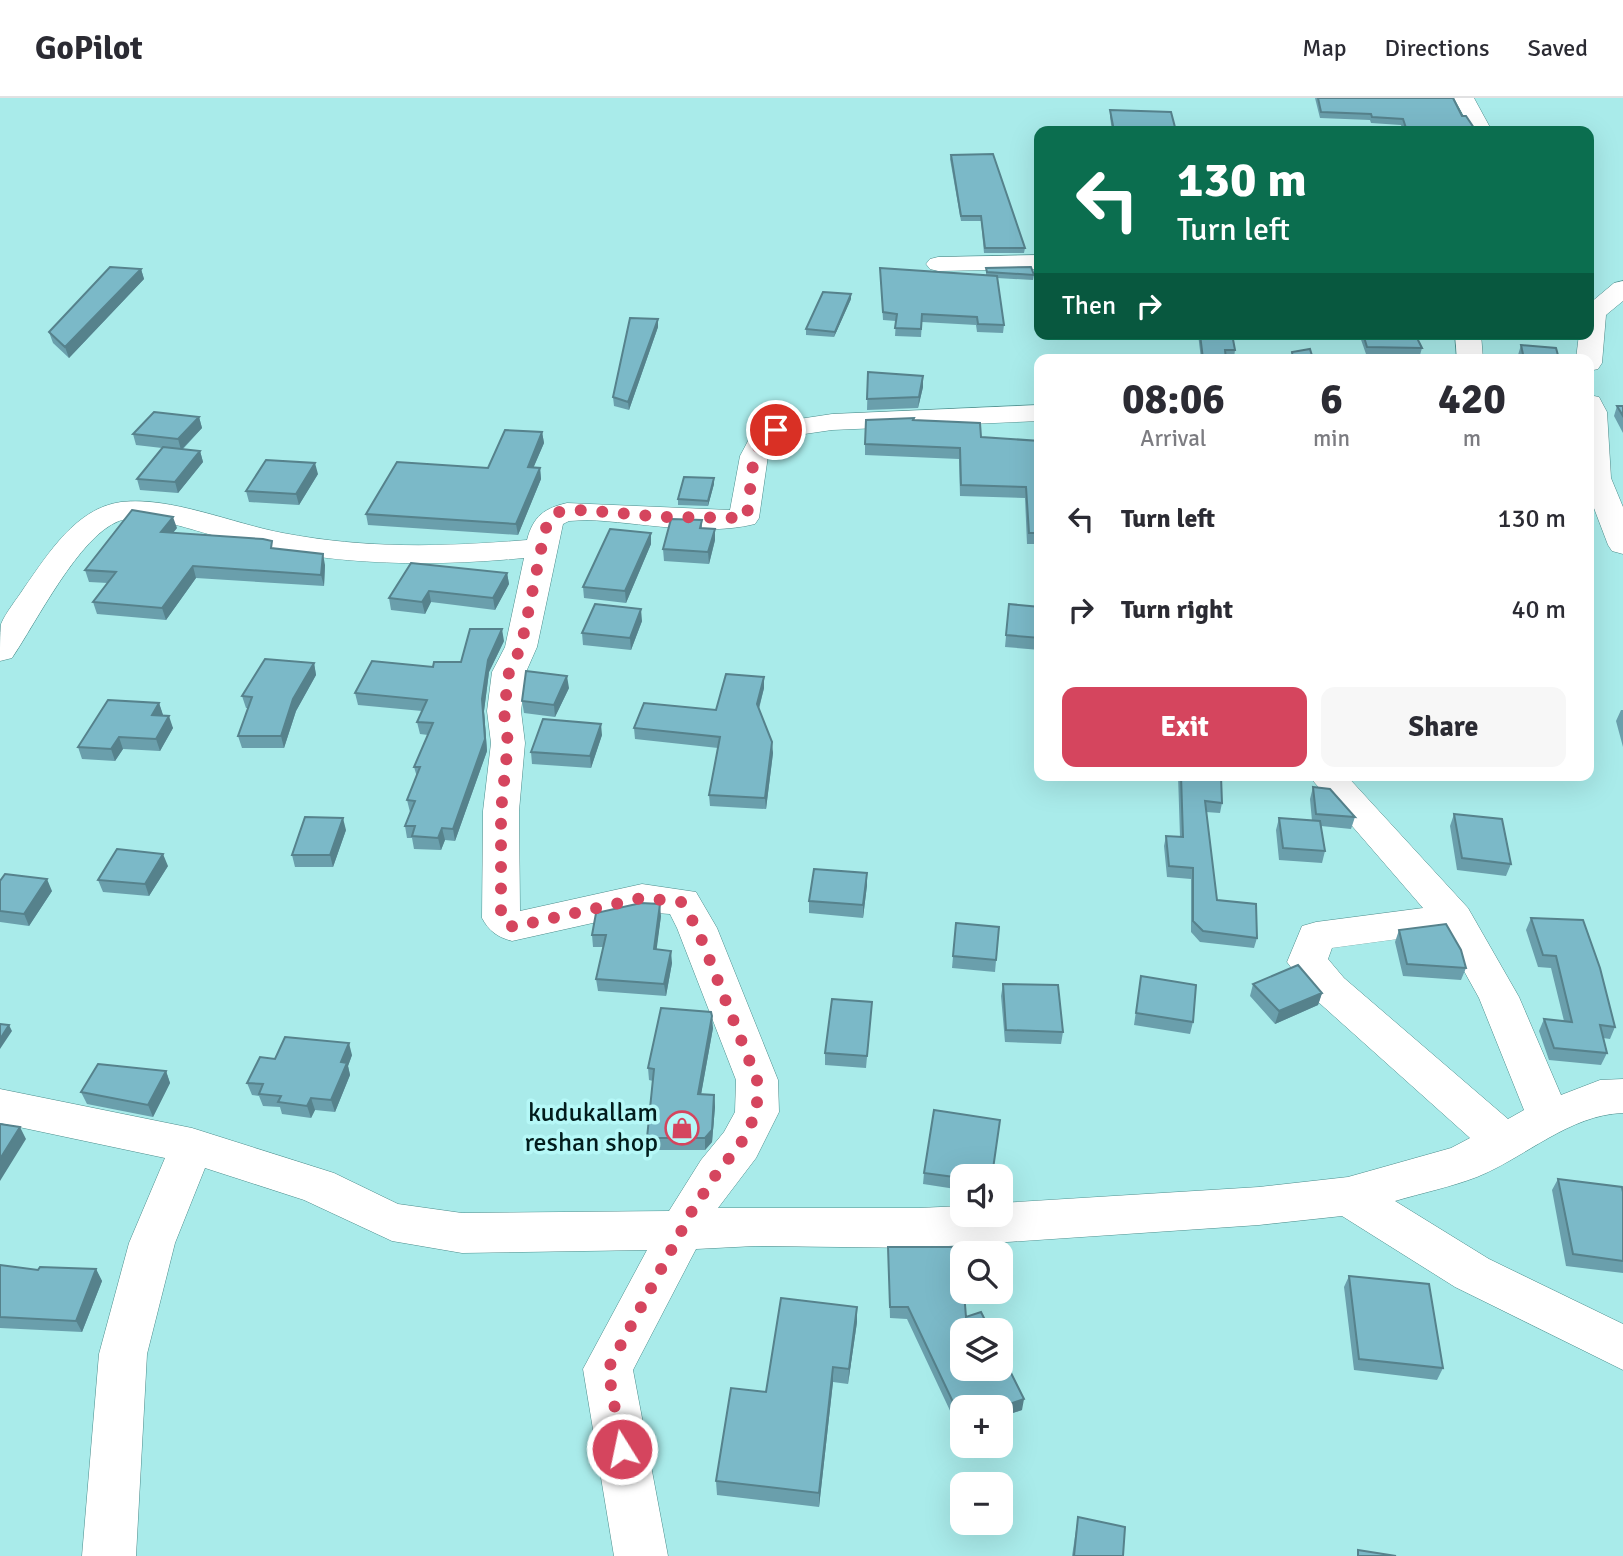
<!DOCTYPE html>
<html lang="en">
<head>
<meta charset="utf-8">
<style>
	body { margin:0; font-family:Signika,sans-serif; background:#f7f7f7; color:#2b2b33; height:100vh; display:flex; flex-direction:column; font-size:26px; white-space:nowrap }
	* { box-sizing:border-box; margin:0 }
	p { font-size:23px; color:#7c7c81 }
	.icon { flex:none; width:38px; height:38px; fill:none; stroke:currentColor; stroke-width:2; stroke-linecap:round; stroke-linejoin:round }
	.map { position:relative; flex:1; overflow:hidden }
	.details { position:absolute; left:1034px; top:256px; width:560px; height:427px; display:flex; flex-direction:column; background:#fff; border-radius:14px; box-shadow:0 7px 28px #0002 }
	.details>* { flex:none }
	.top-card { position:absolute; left:1034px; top:28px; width:560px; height:214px; border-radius:14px; box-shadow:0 7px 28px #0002; background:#0b6e4f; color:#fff; overflow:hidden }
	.tools { position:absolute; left:950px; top:1066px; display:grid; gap:14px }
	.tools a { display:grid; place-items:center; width:63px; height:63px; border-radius:14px; background:#fff; box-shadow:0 7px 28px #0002; font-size:35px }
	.pin { position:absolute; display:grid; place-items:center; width:60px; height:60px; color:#fff; margin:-30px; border:4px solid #fff; border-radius:50%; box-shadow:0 2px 7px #0007 }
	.me { position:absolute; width:77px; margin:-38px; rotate:350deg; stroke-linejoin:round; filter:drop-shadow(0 0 5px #0008) }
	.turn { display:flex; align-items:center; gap:24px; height:147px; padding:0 28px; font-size:32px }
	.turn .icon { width:91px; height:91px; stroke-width:2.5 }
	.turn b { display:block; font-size:49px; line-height:60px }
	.then { display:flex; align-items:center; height:66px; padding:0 28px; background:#0003; gap:14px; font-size:26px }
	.eta { display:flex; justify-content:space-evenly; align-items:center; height:119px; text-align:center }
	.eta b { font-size:42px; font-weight:800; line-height:49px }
	.cta { display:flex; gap:14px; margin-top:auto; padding:14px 28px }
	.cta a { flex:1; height:80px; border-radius:14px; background:#d5455e; color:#fff; font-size:28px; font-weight:800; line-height:80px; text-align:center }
	.cta a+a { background:#f7f7f7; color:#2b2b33 }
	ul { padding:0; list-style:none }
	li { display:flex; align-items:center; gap:21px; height:91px; padding:0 28px }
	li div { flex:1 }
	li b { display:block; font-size:26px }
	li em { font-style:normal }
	header { display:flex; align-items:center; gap:42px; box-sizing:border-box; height:98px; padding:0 35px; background:#fff; border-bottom:2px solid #e1e1e2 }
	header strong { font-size:33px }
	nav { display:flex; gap:38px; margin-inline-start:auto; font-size:24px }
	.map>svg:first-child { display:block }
</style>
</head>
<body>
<header>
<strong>GoPilot</strong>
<nav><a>Map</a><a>Directions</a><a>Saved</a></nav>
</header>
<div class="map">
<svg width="1623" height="1458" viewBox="0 0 1623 1458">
	<rect width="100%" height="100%" fill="#a9ebea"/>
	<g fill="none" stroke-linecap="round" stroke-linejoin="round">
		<defs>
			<path id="street" d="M1454 0H1474L1492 33H1472Z
				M1040 157V171L938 173 930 171 926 166 930 161 938 159Z
				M1623 183V203L1606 217 1602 265 1598 271 1589 273V261H1576L1579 236H1589V206L1614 185Z
				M1455 236H1481L1483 261H1457Z
				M1589 297 1599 299 1607 314 1611 380 1623 409V456L1612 453 1608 447 1589 397Z
				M1040 307V323L832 332 784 339 771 351 768 358 759 420 755 426C704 439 639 424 587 422L569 423 563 426 537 549 526 574 521 613 525 645 519 713 520 813 642 786 696 794 717 830 778 982 779 1014 756 1060 718 1110H919L962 1108V1116H1001V1105L1259 1089 1348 1079 1451 1050 1470 1040 1316 902 1287 864 1302 828 1316 824 1423 810 1308 677H1346L1468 810 1519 899 1561 997 1600 982 1623 981V1015C1569 1017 1526 1059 1477 1079 1451 1089 1422 1095 1395 1103L1489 1161 1623 1226V1272L1455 1189 1342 1118 1259 1127 919 1150 755 1148 696 1151 633 1272 668 1458H614L583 1271 647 1152 462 1155 392 1143 304 1102 205 1070 175 1145 147 1256 136 1458H82L99 1256 129 1145 165 1060 0 1025V991L192 1030 334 1075 398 1106 462 1115 669 1113 701 1062 724 1034 735 1014 736 982 677 830 670 816 642 814 512 843C497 839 489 833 482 820L483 713 491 645 487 613 492 574 505 549 524 460C416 470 317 467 212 437 189 431 142 414 119 423 79 438 36 525 12 560L0 563C0 552 0 536 1 526 6 514 17 501 24 490 48 456 76 410 121 404 170 398 234 426 283 435 367 451 443 449 527 442 533 418 545 410 567 405L730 412 740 358 749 341 766 326 832 316ZM1443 835 1479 900 1524 1012 1508 1021 1344 880 1328 861 1332 850Z"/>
		</defs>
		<use href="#street" stroke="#4b8c8b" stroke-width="1"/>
		<use href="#street" fill="#fff" fill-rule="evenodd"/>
	</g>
	<path fill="#6a9fac" d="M1315 0H1453L1462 18 1476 33H1403L1401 27 1371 25 1370 22 1320 20Z
		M1110 12 1176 33H1112L1110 19Z
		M1036 38H1040V111L1036 44Z
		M951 57 1025 150 1024 155H984L981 123H961L950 61Z
		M880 170 986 178V170L1034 177 1033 182 997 180 1004 227 1003 235 977 234 976 227 922 224 921 239 895 238 896 223 883 222Z
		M141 171 144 181 69 260 53 245 49 234Z
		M851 201 834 239 806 237V231Z
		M658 221V229L629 312 614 308 613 299Z
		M1198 236H1232L1235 252 1234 260 1201 261Z
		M1359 236H1415L1422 250 1420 257 1366 256Z
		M1521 247 1559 261H1519L1518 257Z
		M868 274 923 278V289L918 310 867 312Z
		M1617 308H1623V335L1614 318Z
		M199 319 202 330 183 351 200 353 203 364 178 395 140 392 137 381 162 350 136 347 133 336Z
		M914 322 981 339 1040 343V446H1027L1025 400 960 398 959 361 865 357V346Z
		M542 334 544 345 533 370H540L541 381 518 437 368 427 366 416 488 370Z
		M318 376 299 407 249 404 246 393Z
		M714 386 708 408 678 407V401Z
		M702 422V430L715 442 709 466 664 463 663 451Z
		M177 430 173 435 274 451 325 467 324 488 196 480 166 522 97 516 93 504 108 485 89 484 85 472Z
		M651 435V446L626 505 584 500 583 489Z
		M507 475 509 486 495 512 431 504 425 516 391 512 389 500Z
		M1009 506 1040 509V552L1005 549Z
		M642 523 631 552 583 547 582 535Z
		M504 543 489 574 484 613 487 653 455 743 445 742 441 752 414 751 412 740H407L405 728 410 714 407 702 417 679 414 669 428 637 420 636 417 624 422 613 358 607 355 595 433 569 461 564Z
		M314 565 316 577 296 613 284 650H242L238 638 248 610H246L242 598Z
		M764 579V590L759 611 773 655 766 711 710 708 709 697 718 650 635 641 634 630 716 612Z
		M569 590 555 619 524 615 522 603Z
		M159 605 163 617 173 630 160 653 123 651 115 663 82 661 78 649Z
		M1621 612H1623V649L1616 623Z
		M602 637 591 670 532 666 531 654Z
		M1178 677H1207L1222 705 1220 715 1206 714 1217 802 1257 840 1254 850 1200 844 1191 834V781L1167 779 1164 748 1166 738 1180 739Z
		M1384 677H1429L1427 683 1384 679Z
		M1313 689 1355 719 1351 731 1321 728 1325 753 1322 765 1279 762 1276 732 1279 720 1312 723 1310 701Z
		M1454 716 1511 766 1506 778 1457 772 1450 728Z
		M346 732 333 769H295L292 757Z
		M168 768 149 798 103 794 98 782Z
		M0 783 52 793 29 828 0 824Z
		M867 787 863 820 809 815V803Z
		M661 818 656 852 672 865 666 898 598 893 596 881 604 849H593L592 837Z
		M1531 820 1615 929 1610 941 1603 940 1607 955 1601 967 1549 962 1539 933 1544 921 1564 923 1551 870 1538 869 1526 832Z
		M956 825 999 829 995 874 952 870Z
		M1399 832 1466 870 1461 882 1403 878 1395 844Z
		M1141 878 1193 924 1190 936 1134 927Z
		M1003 886 1063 934 1061 946 1005 944 1001 898Z
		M1253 886 1322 895 1318 907 1275 926 1250 898Z
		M872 904 866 970 825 967V955Z
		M713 930 701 996 714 997 715 1009 712 1044 705 1052H648L647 1040 653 983 649 982 648 970Z
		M352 957 348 968 350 977 335 1014 315 1012 311 1020 282 1016 280 1009 263 1008 259 998 252 997 247 985 275 961Z
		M166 973 170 985 153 1019 87 1006 81 994Z
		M924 1075 962 1078V1092L923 1086Z
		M1558 1081 1623 1094V1175L1566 1168 1552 1092Z
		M888 1149 1022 1312 1001 1319V1309L960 1334 907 1221 890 1220Z
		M0 1167 38 1172 96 1171 102 1183 82 1234 0 1230Z
		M1349 1178 1443 1270 1437 1282 1354 1272 1344 1189Z
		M857 1224 848 1286 833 1284 819 1409 717 1397 716 1383 766 1294Z
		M1078 1419 1123 1458H1072Z"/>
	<path fill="#56828c" d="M141 171 144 181 69 260 65 249Z
		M851 196V201L834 239 835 234Z
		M658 221V229L629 312 628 304Z
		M923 278V289L918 310 919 299Z
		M199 319 202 330 181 352 178 341Z
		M542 334 544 345 529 380 528 369Z
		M200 353 203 364 178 395 175 384Z
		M315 365 318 376 299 407 296 396Z
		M540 370 541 381 518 437 516 426Z
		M714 380V386L708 408V403Z
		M173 419 177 430 164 445 161 434Z
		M715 431V442L709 466 708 454Z
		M651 435V446L626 505 625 493Z
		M323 456 325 467 324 488 321 477Z
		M193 468 196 480 166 522 162 510Z
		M507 475 509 486 495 512 493 500Z
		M429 493 431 504 425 516 422 504Z
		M641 511 642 523 631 552 630 540Z
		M502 531 504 543 489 574 484 613 487 653 455 743 453 731 482 601 488 562Z
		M314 565 316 577 296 613 284 650 281 638 293 601Z
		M567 578 569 590 555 619 554 607Z
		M764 579V590L757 617V606Z
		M159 605 163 617 156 628 152 617Z
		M169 618 173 630 160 653 156 641Z
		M601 626 602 637 591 670 590 658Z
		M119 639 123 651 115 663 111 651Z
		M772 644 773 655 766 711 765 700Z
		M343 720 346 732 333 769 330 757Z
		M442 730 445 742 441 752 438 740Z
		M163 756 168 768 149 798 145 786Z
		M867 775V787L863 820V807Z
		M47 781 52 793 29 828 24 816Z
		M660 806 661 818 655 864 654 851Z
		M671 853 672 865 666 898 664 886Z
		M1322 895 1318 907 1275 926 1279 913Z
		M712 918 713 930 699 1008 698 996Z
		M9 927 12 933 0 951V941Z
		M349 945 352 957 348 968 350 977 335 1014 331 1002 341 964Z
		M166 973 170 985 153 1019 148 1007Z
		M714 997 715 1009 712 1044 705 1052V1040Z
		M311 1000 315 1012 311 1020 307 1008Z
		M20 1029 26 1041 0 1083V1061Z
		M96 1171 102 1183 82 1234 76 1223Z
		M857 1209V1224L848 1286 849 1271Z
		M833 1269V1284L819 1409V1395Z
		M1024 1301 1022 1312 1001 1319V1309Z
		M962 1322V1333L960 1334 962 1323Z"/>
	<path fill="#7bb9c8" stroke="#56828c" stroke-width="2" d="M1318 0H1453L1462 18H1466L1476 33H1407L1403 21 1372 19 1371 16 1321 14Z
		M1110 12 1171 14 1176 33H1114Z
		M1036 38H1040V94Z
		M993 56 1025 150H985L981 118H961L951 57Z
		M110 169 141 171 65 249 49 234Z
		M1031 169 1034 177 987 174 986 170Z
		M880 170 997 178 1004 227 978 226 977 219 922 216 921 231 895 230 897 216 883 214Z
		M823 194 851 196 835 234 806 231Z
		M630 220 658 221 628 304 613 299Z
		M1200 236H1232L1235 252H1225L1226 261H1203Z
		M1363 236H1415L1422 250 1367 249Z
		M1521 247 1556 250 1559 261H1524Z
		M1310 251 1313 261H1293L1292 254Z
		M868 274 923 278 919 299 867 301Z
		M1617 308H1623V318Z
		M154 314 199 319 178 341 133 336Z
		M914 320 913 322 980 325 981 339 1040 343V435H1029L1026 389 961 387 960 350 865 346 866 322Z
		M505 332 542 334 528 369 540 370 516 426 366 416 397 364 488 370Z
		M163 349 200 353 175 384 137 381Z
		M266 362 315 365 296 396 246 393Z
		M684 379 714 380 708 403 678 401Z
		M132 412 173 419 161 434 263 441 272 443 271 450 323 456 321 477 193 468 162 510 93 504 116 474 85 472Z
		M671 421 702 422 700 430 715 431 708 454 663 451Z
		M610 431 651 435 625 493 583 489Z
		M411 465 507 475 493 500 429 493 422 504 389 500Z
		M595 506 641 511 630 540 582 535Z
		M1009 506 1040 509V540L1006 537Z
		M470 531H502L488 562 482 601 485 641 453 731 442 730 438 740 412 738 415 728H405L415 703 407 702 420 669H414L433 625 417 624 427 602 355 595 372 563 433 569 434 564H461Z
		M265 561 314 565 293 601 281 638H238L252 599 242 598Z
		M526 573 567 578 554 607 522 603Z
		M726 576 764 579 757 606 772 644 765 700 709 697 720 639 634 630 644 605 716 612Z
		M108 602 159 605 152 617 169 618 156 641 119 639 111 651 78 649Z
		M543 621 601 626 590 658 531 654Z
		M1181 677 1221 678 1222 705 1205 703 1217 802 1256 806 1257 840 1203 833 1193 823V770L1169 768 1166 738 1183 739Z
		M1313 689 1330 691 1355 719 1316 716Z
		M1454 716 1502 721 1511 766 1462 760Z
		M305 719 343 720 330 757H292Z
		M1279 720 1320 723 1325 753 1283 750Z
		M117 751 163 756 145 786 98 782Z
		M814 771 867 775 863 807 809 803Z
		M5 776 47 781 24 816 0 813V783Z
		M641 805 660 806 654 851 671 853 664 886 596 881 606 837H592L596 815Z
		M1531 820 1583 822 1600 870 1615 929 1600 927 1607 955 1554 950 1544 921 1572 924 1556 858 1543 857Z
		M956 825 999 829 996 862 953 858Z
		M1446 826 1461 852 1466 870 1407 866 1399 832Z
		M1298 867 1322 895 1279 913 1253 886Z
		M1141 878 1196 887 1193 924 1136 915Z
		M1003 886 1058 887 1063 934 1006 932Z
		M832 901 872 904 867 958 825 955Z
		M661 910 711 914 712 918 698 996 714 997 712 1032 705 1040H647L654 971 648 970Z
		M0 926 9 927 0 941Z
		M285 939 349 945 341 964 347 965 331 1002 311 1000 307 1008 278 1004 281 998 259 996 263 986 247 985 260 959 275 961Z
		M98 966 166 973 148 1007 81 994Z
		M934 1012 1000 1022 992 1078H962V1080L924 1075Z
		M0 1026 20 1029 0 1061Z
		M1558 1081 1622 1089 1623 1094V1163L1573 1156Z
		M888 1149H961L962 1194H964L966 1219 981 1214 990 1232H962V1270H1001V1255L1024 1301 1001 1309H962V1323L908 1209H890Z
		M0 1167 38 1172 40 1169 96 1171 76 1223 0 1219Z
		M1349 1178 1429 1186 1443 1270 1359 1261Z
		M781 1200 857 1209 849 1271 833 1269 819 1395 716 1383 731 1290 766 1294Z
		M1078 1419 1125 1429 1123 1458H1074Z
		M1358 1452 1396 1458H1358Z"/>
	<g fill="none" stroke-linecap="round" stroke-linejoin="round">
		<path stroke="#d5455e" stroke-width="12" stroke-dasharray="0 21.6" d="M622 1351 608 1271 692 1113 717 1075 740 1047 757 1014V982L697 830 681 804 642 800 513 829 501 820V713L508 645 504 614 509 574 521 549 544 437 548 423 558 414 583 412 662 419 744 420 747 418 754 358 759 347 776 332"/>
	</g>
	<defs>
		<symbol id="shop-ring" viewBox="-11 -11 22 22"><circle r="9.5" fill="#b6f8f7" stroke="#d5455e" stroke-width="1.5"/><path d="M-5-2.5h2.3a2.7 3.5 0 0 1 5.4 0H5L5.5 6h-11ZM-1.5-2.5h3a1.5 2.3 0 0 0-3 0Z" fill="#d5455e"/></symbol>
	</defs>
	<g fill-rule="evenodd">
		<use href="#shop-ring" x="663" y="1011" width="38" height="38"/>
	</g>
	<g text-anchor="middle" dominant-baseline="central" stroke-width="7" stroke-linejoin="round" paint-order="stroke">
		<g font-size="26" fill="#021c1c" stroke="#b6f8f7" text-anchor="end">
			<text x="658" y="1015">kudukallam<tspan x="658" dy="30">reshan shop</tspan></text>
		</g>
	</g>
</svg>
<div class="tools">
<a><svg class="icon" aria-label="sound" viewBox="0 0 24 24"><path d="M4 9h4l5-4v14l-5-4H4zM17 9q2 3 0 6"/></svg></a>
<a><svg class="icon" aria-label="search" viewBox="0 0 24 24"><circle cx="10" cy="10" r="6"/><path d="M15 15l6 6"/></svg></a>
<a><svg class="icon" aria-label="layers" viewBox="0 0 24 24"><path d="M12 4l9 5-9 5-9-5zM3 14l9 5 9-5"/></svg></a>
<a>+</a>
<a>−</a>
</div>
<div class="pin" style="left:776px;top:332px;background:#d93025"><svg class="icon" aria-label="arrive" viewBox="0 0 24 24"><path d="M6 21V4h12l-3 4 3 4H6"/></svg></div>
<svg class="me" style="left:622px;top:1351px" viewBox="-20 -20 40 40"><circle r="17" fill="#d5455e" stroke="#fff" stroke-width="3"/><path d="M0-11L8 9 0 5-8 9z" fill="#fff"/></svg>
<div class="top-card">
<div class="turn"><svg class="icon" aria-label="left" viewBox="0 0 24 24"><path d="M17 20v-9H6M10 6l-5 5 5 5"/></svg><div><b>130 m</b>Turn left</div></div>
<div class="then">Then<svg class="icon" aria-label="right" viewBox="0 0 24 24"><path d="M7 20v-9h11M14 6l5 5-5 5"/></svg></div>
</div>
<section class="details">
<div class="eta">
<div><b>08:06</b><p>Arrival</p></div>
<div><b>6</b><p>min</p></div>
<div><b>420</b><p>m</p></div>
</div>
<ul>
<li><svg class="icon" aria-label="left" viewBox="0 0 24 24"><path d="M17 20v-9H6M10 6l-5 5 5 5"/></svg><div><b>Turn left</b></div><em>130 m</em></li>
<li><svg class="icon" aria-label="right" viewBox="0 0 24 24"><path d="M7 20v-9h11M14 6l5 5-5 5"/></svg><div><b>Turn right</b></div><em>40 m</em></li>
</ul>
<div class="cta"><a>Exit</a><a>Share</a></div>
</section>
</div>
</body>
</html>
